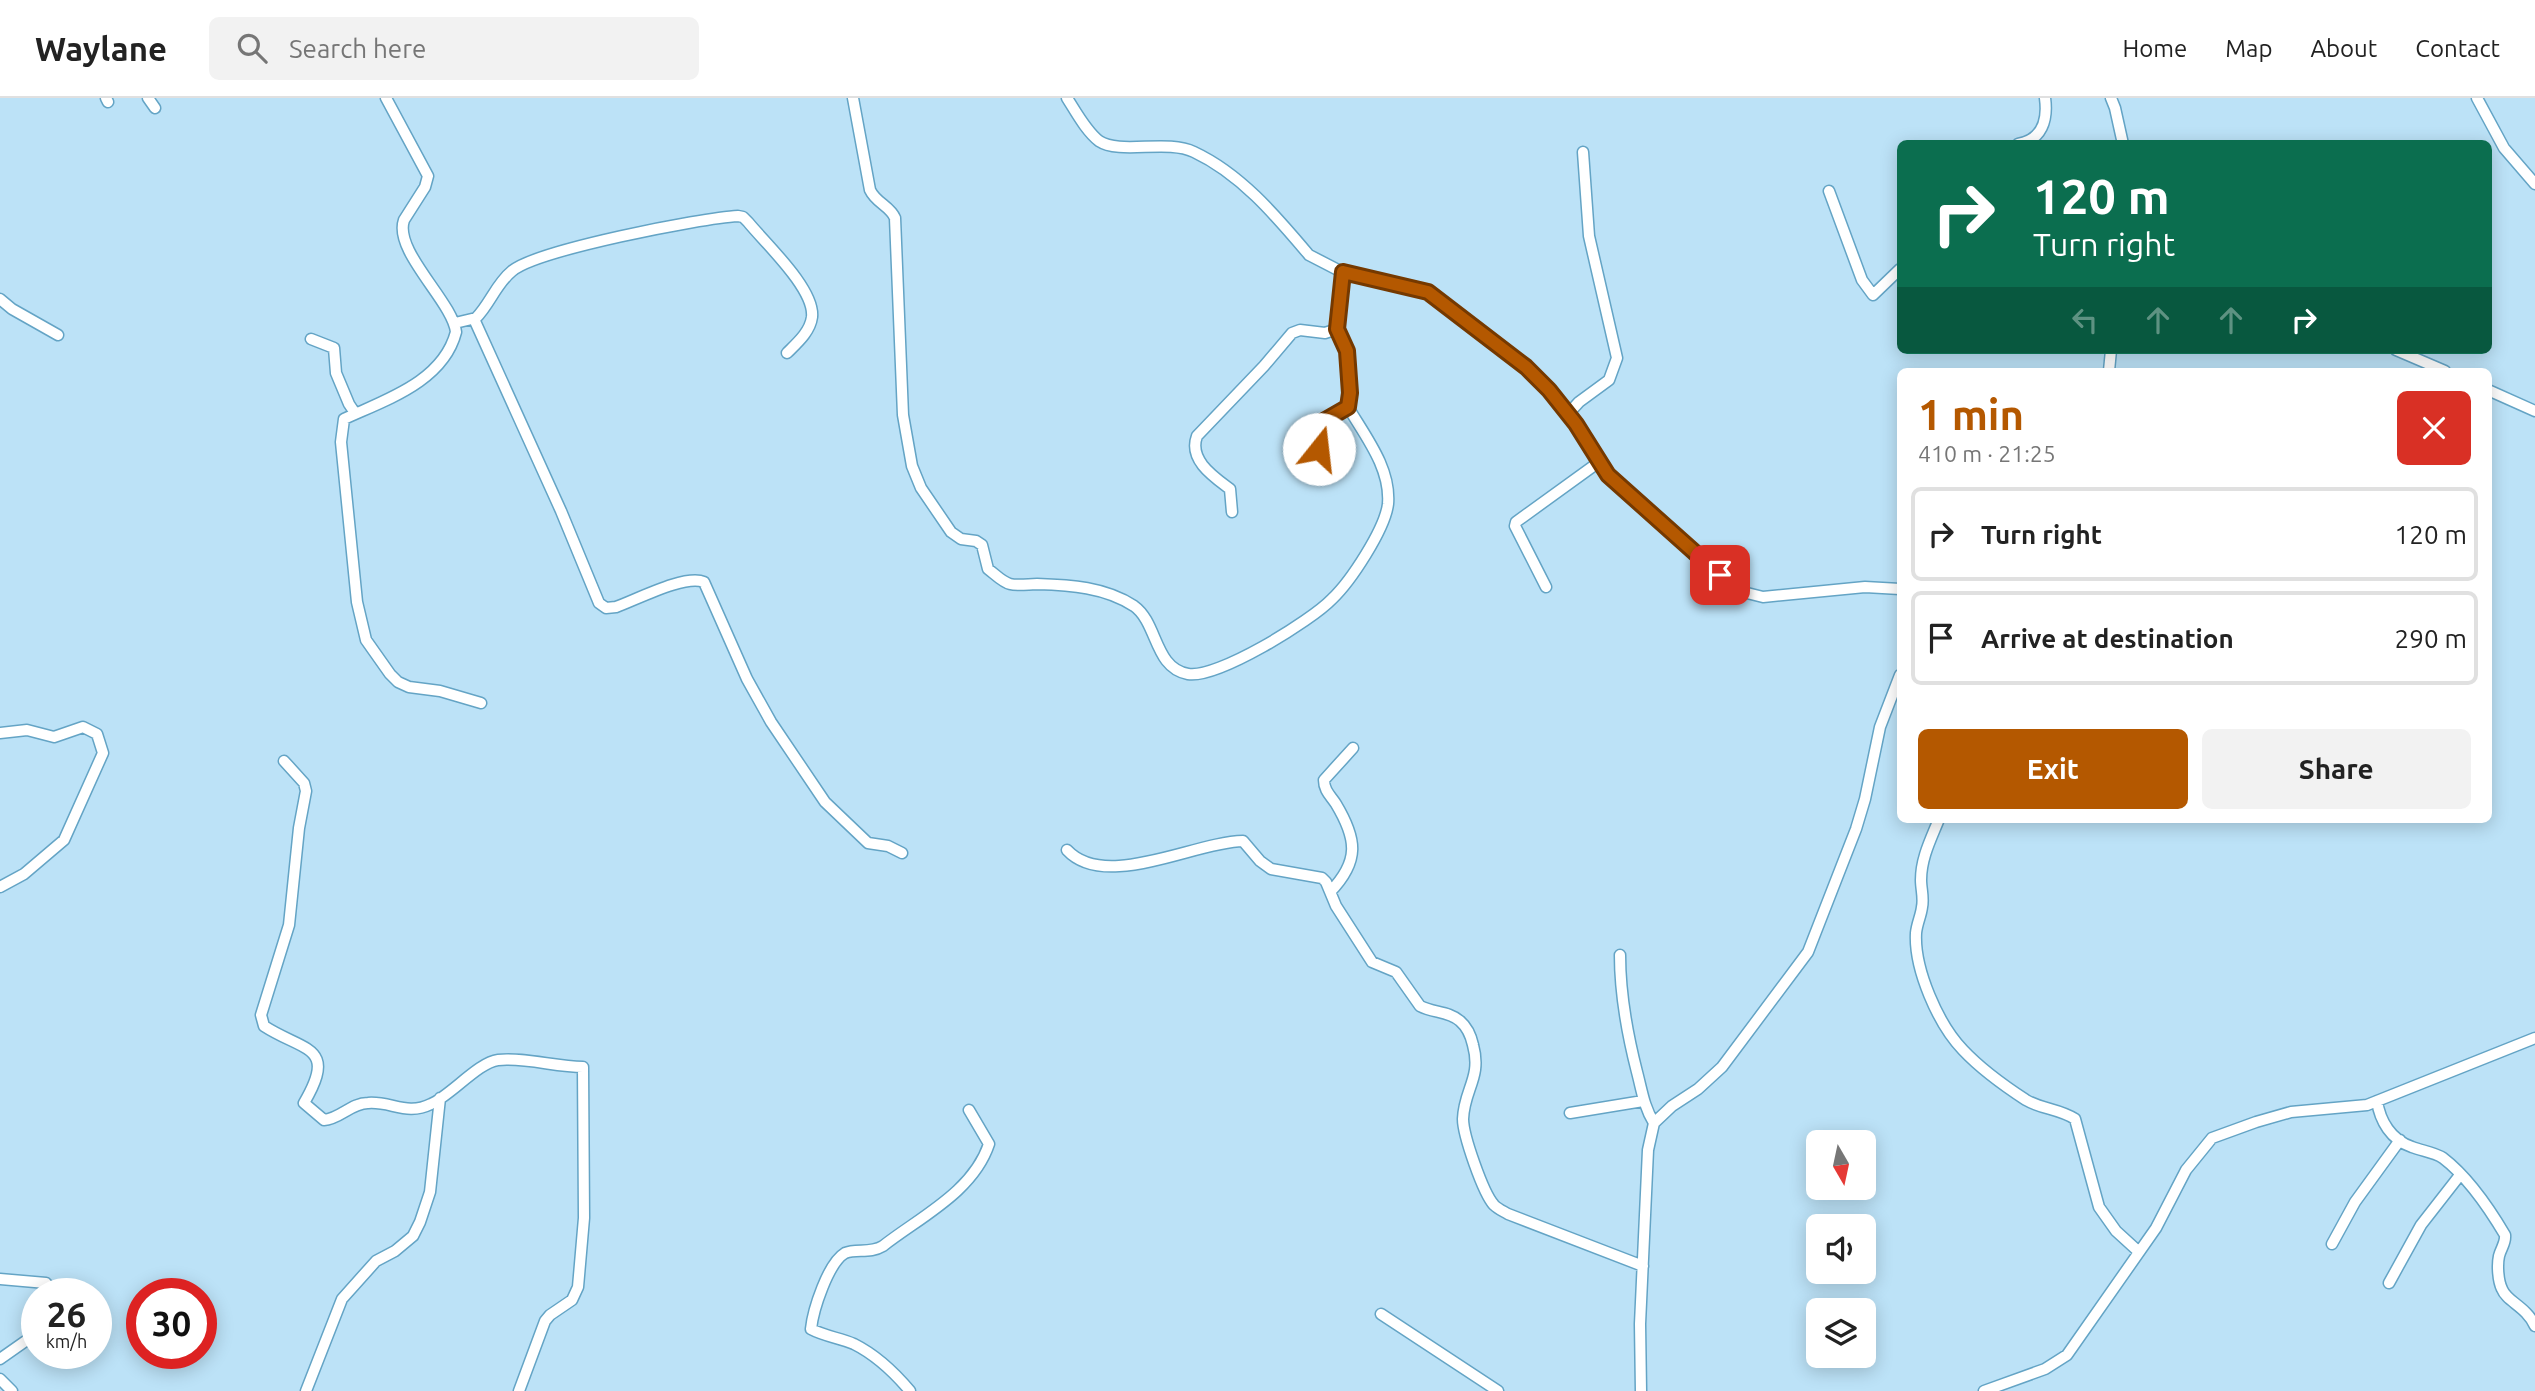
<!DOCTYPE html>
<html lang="en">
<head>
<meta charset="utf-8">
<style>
	body { margin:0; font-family:Ubuntu,sans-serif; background:#f2f2f2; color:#222; height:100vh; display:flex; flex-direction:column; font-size:26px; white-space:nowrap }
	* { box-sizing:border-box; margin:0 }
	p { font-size:23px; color:#767676 }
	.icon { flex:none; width:38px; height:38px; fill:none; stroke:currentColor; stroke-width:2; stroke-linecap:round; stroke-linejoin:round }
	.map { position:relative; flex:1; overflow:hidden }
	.details { position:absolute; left:1897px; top:270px; width:595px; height:455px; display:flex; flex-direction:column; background:#fff; border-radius:10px; box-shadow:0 4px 18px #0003 }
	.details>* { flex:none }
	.hud { position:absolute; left:1897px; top:42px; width:595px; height:214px; border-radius:10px; box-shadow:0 4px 18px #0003; background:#0b6e4f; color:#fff; overflow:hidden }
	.needle { width:46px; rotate:171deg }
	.buttons { position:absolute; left:1806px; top:1032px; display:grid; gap:14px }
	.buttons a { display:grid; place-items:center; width:70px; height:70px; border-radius:10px; background:#fff; box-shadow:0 4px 18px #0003; font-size:35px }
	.speed { position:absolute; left:21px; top:1180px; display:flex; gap:14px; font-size:35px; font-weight:700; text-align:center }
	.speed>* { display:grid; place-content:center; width:91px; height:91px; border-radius:50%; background:#fff; box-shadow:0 4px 18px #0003; line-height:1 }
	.speed small { font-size:18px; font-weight:400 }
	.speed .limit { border:10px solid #d22; background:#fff; color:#111 }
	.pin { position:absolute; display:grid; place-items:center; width:60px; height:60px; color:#fff; margin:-30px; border-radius:14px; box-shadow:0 4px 10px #0006 }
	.me { position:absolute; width:77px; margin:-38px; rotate:16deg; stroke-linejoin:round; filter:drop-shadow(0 0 5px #0008) }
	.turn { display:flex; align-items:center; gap:24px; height:147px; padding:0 21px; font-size:32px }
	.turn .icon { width:91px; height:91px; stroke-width:2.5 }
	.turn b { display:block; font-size:49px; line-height:60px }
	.lanes { display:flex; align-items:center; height:66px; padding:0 21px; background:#0003; justify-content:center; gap:35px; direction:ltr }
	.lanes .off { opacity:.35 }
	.round { display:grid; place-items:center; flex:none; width:74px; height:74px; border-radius:10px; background:#f2f2f2 }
	.overview { display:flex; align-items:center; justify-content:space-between; height:119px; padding:0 21px }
	h1 { font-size:42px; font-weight:600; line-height:52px; color:#b45800 }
	.button { display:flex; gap:14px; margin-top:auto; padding:14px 21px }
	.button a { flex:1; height:80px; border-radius:10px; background:#b45800; color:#fff; font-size:28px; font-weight:600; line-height:80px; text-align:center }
	.button a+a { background:#f2f2f2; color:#222 }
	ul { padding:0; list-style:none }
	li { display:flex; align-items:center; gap:21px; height:94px; margin:0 14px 10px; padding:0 7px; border:4px solid #e0e0e0; border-radius:10px }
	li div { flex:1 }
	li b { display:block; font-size:26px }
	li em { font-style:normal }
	header { display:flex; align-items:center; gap:42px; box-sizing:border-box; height:98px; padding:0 35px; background:#fff; border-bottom:2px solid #e0e0e0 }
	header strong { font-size:33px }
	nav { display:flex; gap:38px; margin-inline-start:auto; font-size:24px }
	.search { width:490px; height:63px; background:#f2f2f2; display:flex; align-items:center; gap:18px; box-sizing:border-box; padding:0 24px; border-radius:10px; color:#767676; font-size:26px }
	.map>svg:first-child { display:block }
</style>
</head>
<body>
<header>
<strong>Waylane</strong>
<div class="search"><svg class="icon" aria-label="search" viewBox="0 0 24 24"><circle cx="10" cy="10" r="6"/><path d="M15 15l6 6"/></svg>Search here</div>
<nav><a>Home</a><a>Map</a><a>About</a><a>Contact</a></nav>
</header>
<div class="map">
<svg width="2535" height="1293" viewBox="0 0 2535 1293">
	<rect width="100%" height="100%" fill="#bce2f7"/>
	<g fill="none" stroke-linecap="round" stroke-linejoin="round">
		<defs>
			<path id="street" d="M106 0 108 4
				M148 0 155 10
				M386 0 428 78 425 89 404 122C393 153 453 204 456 234 443 284 385 302 344 321L341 344 357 504 366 542 390 576 398 584 409 589 440 593 481 605
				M853 0 870 92C876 105 890 108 895 120L903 317 912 368 921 390 951 434 961 441 976 443 982 447 988 471C995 476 1002 484 1010 486 1018 488 1029 486 1037 486 1070 487 1105 489 1134 508 1158 525 1154 570 1188 576 1217 581 1311 523 1332 501 1351 483 1385 431 1388 406 1391 370 1365 338 1348 309
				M1067 0C1076 14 1086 33 1099 43 1120 57 1167 41 1194 54 1241 76 1276 118 1309 157L1340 173 1428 194 1526 269 1549 292 1576 326 1608 377 1735 492 1763 499 1865 489 1900 491
				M2111 0 2115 10 2123 46
				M2477 0 2504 50 2535 86
				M2018 46C2042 42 2048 22 2045 0
				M1829 93 1862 182 1873 197 1900 171
				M0 201 12 211 58 237
				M474 221 561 413 599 505 606 510 616 509C636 502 685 476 704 484L747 581 771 624 825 704 868 745 888 748 902 755
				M455 225 476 220C490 206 496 186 512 173 537 152 701 120 738 118L743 119 748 124C765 145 815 191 812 219 810 234 797 245 787 255
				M311 241 334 250 336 275 349 306 355 315
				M2396 252 2445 273
				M2109 273 2111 252
				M2488 292 2535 313
				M1568 316 1579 304 1609 282 1617 260 1589 138 1583 54
				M1319 351 1322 324 1348 309C1355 283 1348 255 1337 231
				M1232 414 1230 391C1214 379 1188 362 1197 338L1264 268 1292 235 1300 232 1325 235 1337 231 1344 174
				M1546 489 1515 428 1516 424 1599 364
				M0 635 27 632 54 639 83 629 97 636 103 655 64 742 24 776 0 789
				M284 663 304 685 306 693 299 730 289 827 261 917 264 928C304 954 338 947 304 1005L324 1022C340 1021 351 1005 368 1005 391 1003 407 1018 431 1006 450 998 479 964 498 962 524 959 556 969 583 969L584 1120 578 1189 572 1202 550 1217 545 1223 519 1293
				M1939 721C1931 741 1921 760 1921 782 1921 791 1924 800 1922 809 1921 818 1917 825 1916 835 1914 871 1938 926 1963 952 1979 969 2006 989 2026 1002 2041 1011 2060 1011 2075 1021L2099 1109 2116 1133 2139 1154
				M1067 752C1105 793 1194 744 1243 743L1260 763 1271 771 1322 780 1326 784 1336 808 1372 864 1396 874 1420 908C1433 915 1449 913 1460 923 1467 929 1471 938 1473 947 1482 980 1464 991 1463 1021 1463 1037 1483 1095 1494 1107 1498 1111 1503 1113 1508 1116L1643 1168
				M1330 794C1360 763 1357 741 1336 706 1331 698 1324 693 1324 682L1353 650
				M1620 857C1620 897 1627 935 1637 974 1642 993 1644 1009 1654 1025
				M2377 1003C2380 1023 2391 1042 2412 1049 2422 1053 2434 1054 2443 1060 2468 1079 2489 1110 2505 1137 2506 1145 2501 1150 2499 1158 2497 1167 2498 1183 2502 1191 2507 1204 2526 1208 2535 1228
				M1570 1015 1643 1003
				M2332 1146 2355 1104 2400 1042
				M0 1181 46 1185 54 1195
				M2389 1185 2421 1127 2460 1077
				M1381 1216 1498 1293
				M0 1261 37 1235
				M0 1281 12 1293
				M306 1293 342 1201 376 1163 395 1153 413 1138 420 1124 430 1094 440 1000
				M910 1293C894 1274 876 1257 854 1246 840 1240 824 1238 811 1231 813 1212 828 1165 845 1155 856 1150 870 1156 883 1148 920 1119 973 1094 989 1046L969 1012
				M1641 1293 1640 1226 1648 1052 1654 1025 1672 1008 1698 991 1722 969 1808 854 1856 731 1865 701 1880 629 1900 577
				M1984 1293 2045 1271 2067 1257 2156 1130 2186 1072 2212 1040 2256 1024 2291 1014 2367 1007 2535 940"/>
		</defs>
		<use href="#street" stroke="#64a4c5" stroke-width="13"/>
		<use href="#street" stroke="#fff" stroke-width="10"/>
	</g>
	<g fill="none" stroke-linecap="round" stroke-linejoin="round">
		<defs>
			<path id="route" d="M1319 351 1322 324 1348 309 1350 295 1347 253 1337 231 1343 174 1428 194 1526 269 1549 292 1576 326 1608 377 1720 477"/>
		</defs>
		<use href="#route" stroke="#753900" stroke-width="18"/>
		<use href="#route" stroke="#b45800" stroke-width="12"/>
	</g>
</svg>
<div class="buttons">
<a><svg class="needle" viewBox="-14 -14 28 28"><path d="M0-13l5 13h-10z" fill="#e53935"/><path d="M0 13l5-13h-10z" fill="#767676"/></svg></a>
<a><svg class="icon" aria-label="sound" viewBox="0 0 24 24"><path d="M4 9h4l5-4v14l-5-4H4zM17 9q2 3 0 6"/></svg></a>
<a><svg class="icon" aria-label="layers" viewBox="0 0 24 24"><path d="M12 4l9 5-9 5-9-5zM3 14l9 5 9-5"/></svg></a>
</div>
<div class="speed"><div>26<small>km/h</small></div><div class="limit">30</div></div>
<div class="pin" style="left:1720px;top:477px;background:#d93025"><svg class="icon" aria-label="arrive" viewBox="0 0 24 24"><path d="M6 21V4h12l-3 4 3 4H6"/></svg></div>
<svg class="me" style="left:1319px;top:351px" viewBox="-20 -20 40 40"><circle r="19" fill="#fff"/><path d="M0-13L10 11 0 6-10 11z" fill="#b45800"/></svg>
<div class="hud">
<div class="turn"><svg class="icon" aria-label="right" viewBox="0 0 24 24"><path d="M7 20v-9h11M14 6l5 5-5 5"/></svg><div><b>120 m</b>Turn right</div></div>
<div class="lanes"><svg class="icon off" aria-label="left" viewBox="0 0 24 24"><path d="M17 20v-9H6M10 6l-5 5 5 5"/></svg><svg class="icon off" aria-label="ahead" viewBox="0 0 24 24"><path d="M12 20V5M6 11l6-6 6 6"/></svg><svg class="icon off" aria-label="ahead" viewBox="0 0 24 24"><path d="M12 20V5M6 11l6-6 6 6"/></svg><svg class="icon" aria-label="right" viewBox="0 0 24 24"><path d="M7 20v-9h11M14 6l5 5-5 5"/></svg></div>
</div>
<section class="details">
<div class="overview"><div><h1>1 min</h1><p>410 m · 21:25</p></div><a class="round" style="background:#d93025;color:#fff"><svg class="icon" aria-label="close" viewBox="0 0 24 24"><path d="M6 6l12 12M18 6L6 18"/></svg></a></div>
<ul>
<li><svg class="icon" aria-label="right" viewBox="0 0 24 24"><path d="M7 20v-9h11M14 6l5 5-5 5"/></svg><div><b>Turn right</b></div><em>120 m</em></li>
<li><svg class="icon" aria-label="arrive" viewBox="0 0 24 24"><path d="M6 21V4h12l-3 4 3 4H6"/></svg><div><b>Arrive at destination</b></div><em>290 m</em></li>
</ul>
<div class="button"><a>Exit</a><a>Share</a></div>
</section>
</div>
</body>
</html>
